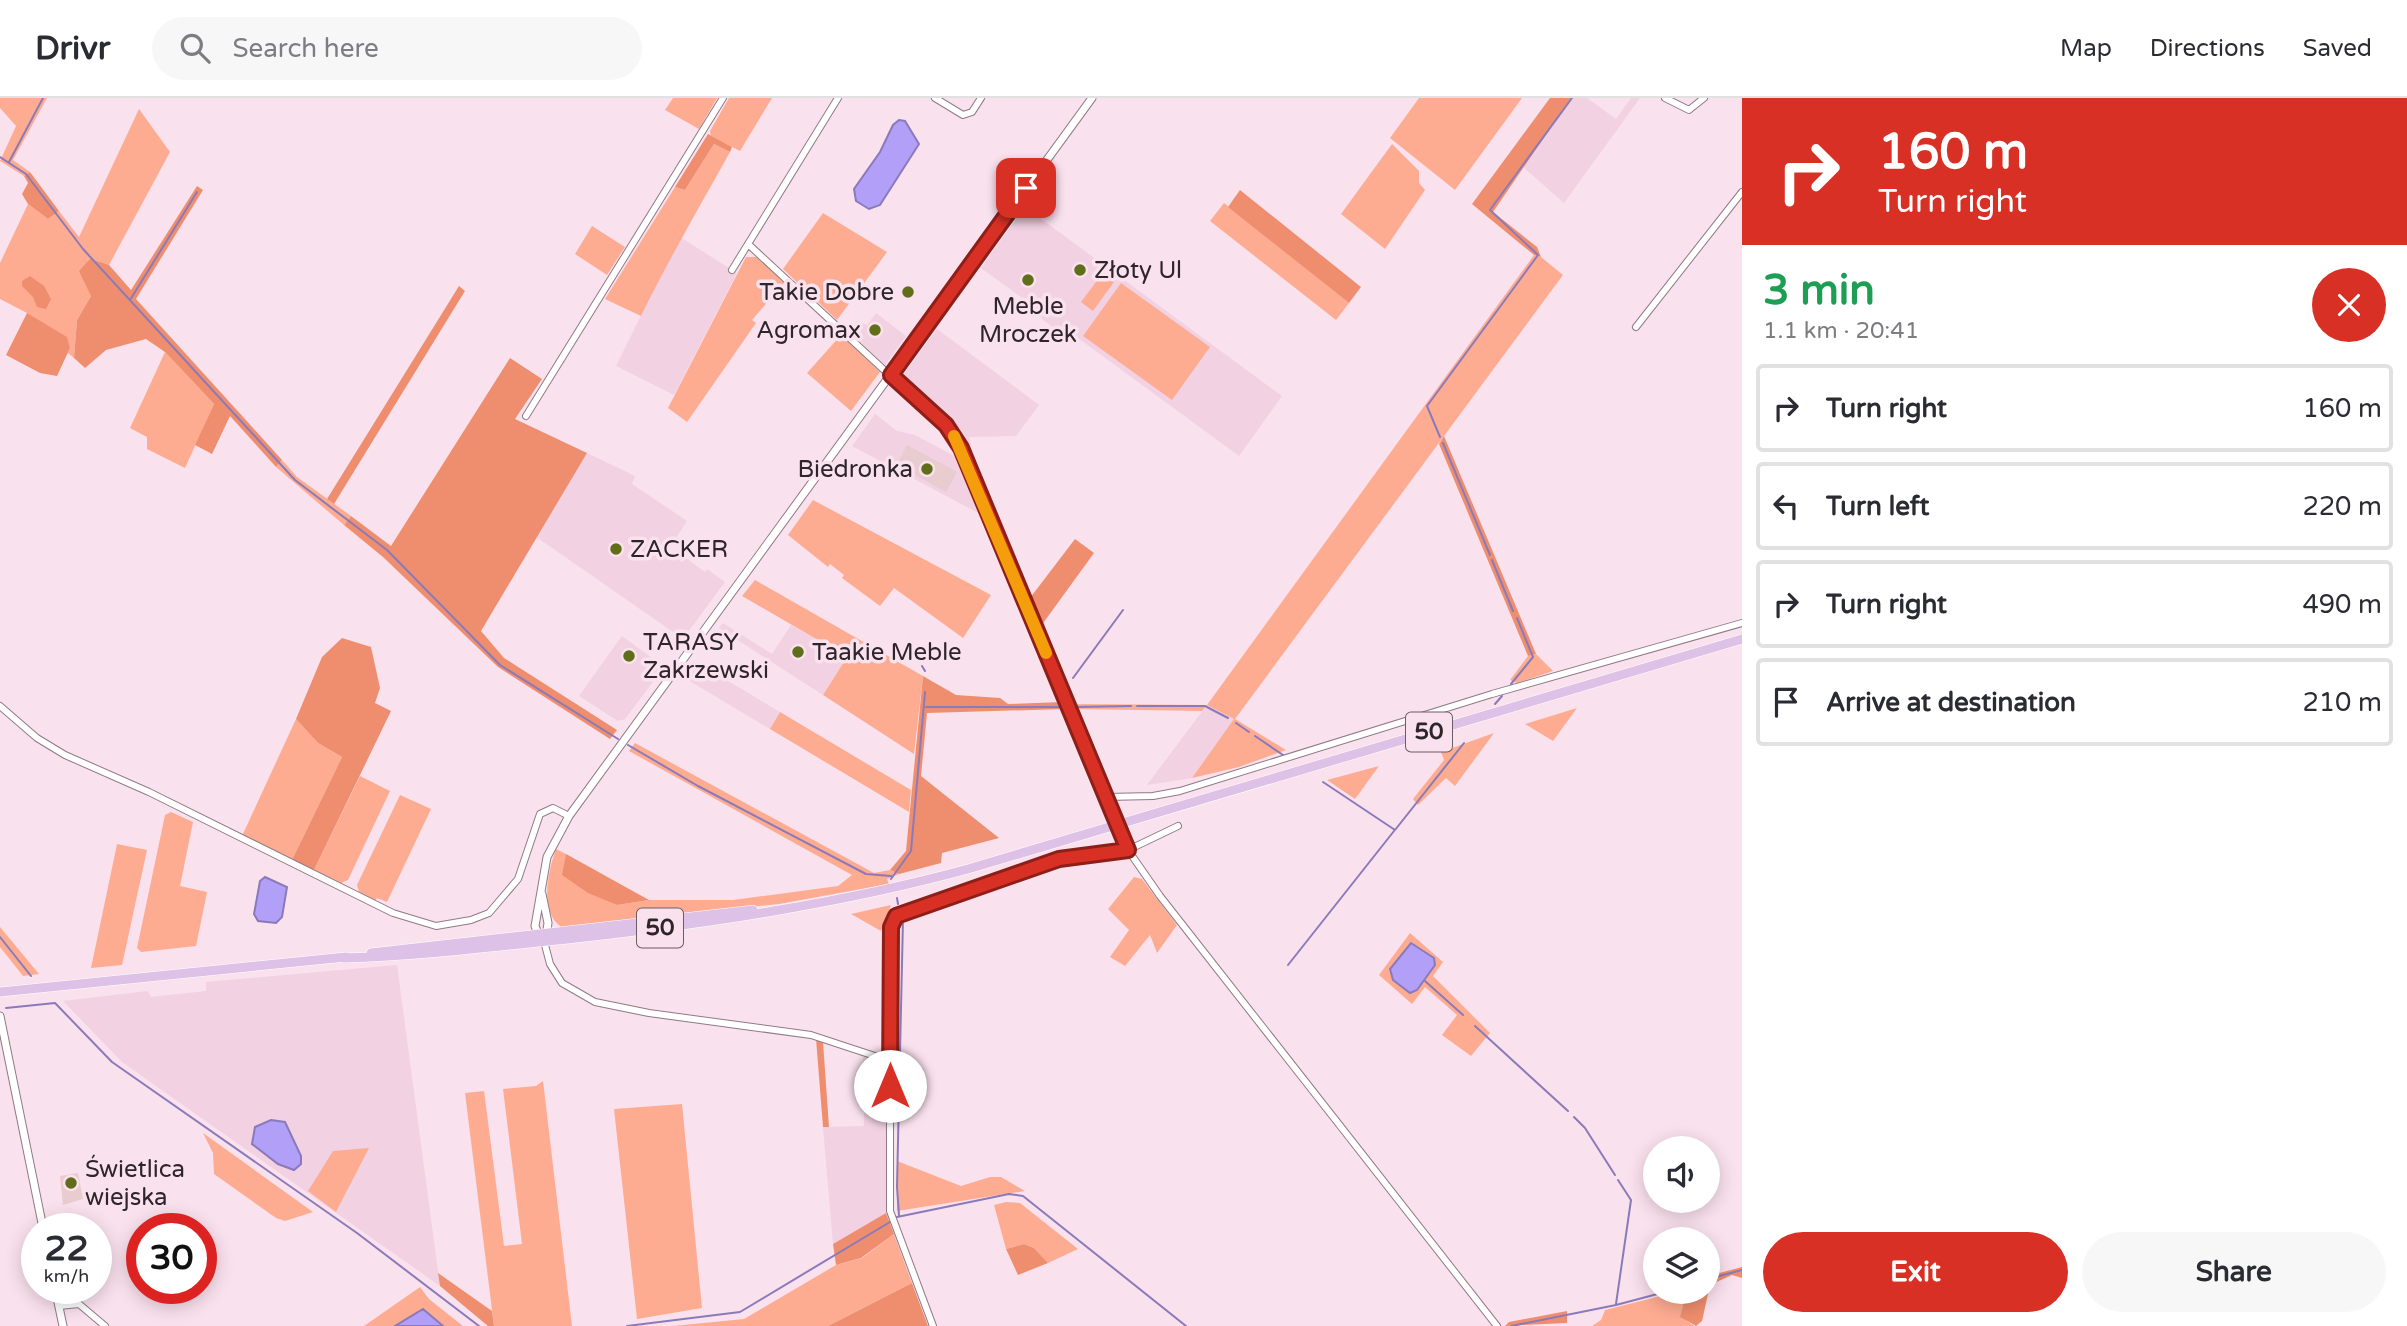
<!DOCTYPE html>
<html lang="en">
<head>
<meta charset="utf-8">
<style>
	body { margin:0; font-family:"Varela Round",sans-serif; background:#f7f7f7; color:#2b2b33; height:100vh; display:flex; flex-direction:column; font-size:26px; white-space:nowrap }
	* { box-sizing:border-box; margin:0 }
	p { font-size:23px; color:#7c7c81 }
	.icon { flex:none; width:38px; height:38px; fill:none; stroke:currentColor; stroke-width:2; stroke-linecap:round; stroke-linejoin:round }
	.map { position:relative; flex:1; overflow:hidden }
	.side { display:flex; flex-direction:column; background:#fff; width:665px }
	.side>* { flex:none }
	.hud { background:#d93025; color:#fff; overflow:hidden }
	.buttons { position:absolute; left:1643px; top:1038px; display:grid; gap:14px }
	.buttons a { display:grid; place-items:center; width:77px; height:77px; border-radius:50%; background:#fff; box-shadow:0 4px 18px #0003; font-size:35px }
	.speed { position:absolute; left:21px; top:1115px; display:flex; gap:14px; font-size:35px; font-weight:700; text-align:center }
	.speed>* { display:grid; place-content:center; width:91px; height:91px; border-radius:50%; background:#fff; box-shadow:0 4px 18px #0003; line-height:1 }
	.speed small { font-size:18px; font-weight:400 }
	.speed .limit { border:10px solid #d22; background:#fff; color:#111 }
	.pin { position:absolute; display:grid; place-items:center; width:60px; height:60px; color:#fff; margin:-30px; border-radius:14px; box-shadow:0 4px 10px #0006 }
	.me { position:absolute; width:77px; margin:-38px; rotate:0deg; stroke-linejoin:round; filter:drop-shadow(0 0 5px #0008) }
	.turn { display:flex; align-items:center; gap:24px; height:147px; padding:0 21px; font-size:32px }
	.turn .icon { width:91px; height:91px; stroke-width:2.5 }
	.turn b { display:block; font-size:49px; line-height:60px }
	.round { display:grid; place-items:center; flex:none; width:74px; height:74px; border-radius:37px; background:#f7f7f7 }
	.head { display:flex; align-items:center; justify-content:space-between; height:119px; padding:0 21px }
	h1 { font-size:42px; font-weight:700; line-height:52px; color:#1e9e55 }
	.primary-button { display:flex; gap:14px; margin-top:auto; padding:14px 21px }
	.primary-button a { flex:1; height:80px; border-radius:42px; background:#d93025; color:#fff; font-size:28px; font-weight:700; line-height:80px; text-align:center }
	.primary-button a+a { background:#f7f7f7; color:#2b2b33 }
	ul { padding:0; list-style:none }
	li { display:flex; align-items:center; gap:21px; height:88px; margin:0 14px 10px; padding:0 7px; border:4px solid #e1e1e2; border-radius:7px }
	li div { flex:1 }
	li b { display:block; font-size:26px }
	li em { font-style:normal }
	header { display:flex; align-items:center; gap:42px; box-sizing:border-box; height:98px; padding:0 35px; background:#fff; border-bottom:2px solid #e1e1e2 }
	header strong { font-size:33px }
	nav { display:flex; gap:38px; margin-inline-start:auto; font-size:24px }
	.search { width:490px; height:63px; background:#f7f7f7; display:flex; align-items:center; gap:18px; box-sizing:border-box; padding:0 24px; border-radius:38px; color:#7c7c81; font-size:26px }
	main { display:flex; flex:1; min-height:0 }
	.map>svg:first-child { display:block }
</style>
</head>
<body>
<header>
<strong>Drivr</strong>
<div class="search"><svg class="icon" aria-label="search" viewBox="0 0 24 24"><circle cx="10" cy="10" r="6"/><path d="M15 15l6 6"/></svg>Search here</div>
<nav><a>Map</a><a>Directions</a><a>Saved</a></nav>
</header>
<main>
<div class="map">
<svg width="1742" height="1228" viewBox="0 0 1742 1228">
	<rect width="100%" height="100%" fill="#fae1ee"/>
	<path fill="#f1d1e2" d="M1571 0H1587L1616 21 1631 0H1640L1564 105 1522 68Z
		M1025 109 1282 298 1239 358 1078 240H1068L1043 222 1029 205 981 170Z
		M680 139 737 175 674 297 616 268Z
		M876 215 906 238 885 267 849 233 857 223 867 227Z
		M937 231 1039 307 1016 338 969 339 972 356 940 314 901 280Z
		M875 316 897 333 915 337 962 362 986 419 852 348Z
		M587 355 635 378 632 386 687 423 667 454 682 464 686 460 705 474 707 471 725 484 683 541 535 438Z
		M723 525 772 556 791 527 847 559 823 597 719 530Z
		M622 538 664 569 625 621 618 623 579 598Z
		M695 563 780 614 770 631 683 579Z
		M1207 607 1235 621 1192 680 1147 687Z
		M397 867 440 1188 122 964 63 903 148 893 151 899 206 893V884Z
		M863 959 884 965 886 971V1115L833 1146 823 1029 864 1028Z"/>
	<path fill="#feac91" fill-rule="evenodd" d="M0 0H47L13 62 30 74 24 78 0 63 16 28 0 10Z
		M673 0H717L699 31 665 12Z
		M729 0H772L740 53 711 38 710 33Z
		M1419 0H1522L1455 92 1390 40Z
		M139 11 170 54 109 167 102 166 91 198 77 222 74 260 68 255 70 250 27 215 0 201V165L28 106 48 121 59 113 79 139Z
		M714 46 730 54C700 108 669 161 641 218L605 201 675 89 685 92Z
		M1392 46 1419 73V85L1425 92 1385 151 1341 116Z
		M1224 105 1349 205 1336 222 1210 123Z
		M823 115 887 154 837 222 783 171Z
		M592 128 625 149 607 177 575 156Z
		M1534 157 1541 159 1563 177 1235 621 1286 652 1239 669 1192 680 1234 621 1207 607 1202 613 1075 611 1073 606 1207 607Z
		M746 159H757L784 185 752 222 756 225 687 324 668 310Z
		M1102 176 1114 184 1093 213 1081 204Z
		M1121 185 1210 249 1172 302 1083 238Z
		M841 237 880 274 851 313 807 275Z
		M165 254 214 306 185 370 147 351V339L130 330Z
		M282 362 297 379 351 418 344 427 276 369Z
		M813 402 991 497 963 540 894 490 880 508 842 480 844 477 830 466 828 469 788 437Z
		M755 482 923 578 914 656 823 597 847 559 742 498Z
		M1536 556 1553 573 1517 585 1510 582 1528 558Z
		M1577 610 1553 643 1525 626Z
		M780 614 911 692 909 714 770 631Z
		M296 621 318 645 342 659 292 762 242 738Z
		M1494 635 1455 688 1446 680 1418 707 1413 701 1444 662 1441 654Z
		M635 645 874 775 890 772 899 776 887 781 889 786 779 806 561 829C539 813 548 773 556 751L566 756 563 777 617 807 649 802H733L838 788 852 777 629 653Z
		M1379 668 1355 701 1327 682Z
		M360 678 390 693 348 782 341 785 314 772Z
		M400 697 431 711 387 804 377 800 375 803 359 794 357 787Z
		M171 714 193 724 180 788 207 794 196 848 141 854 137 850 165 717Z
		M117 746 147 752 122 867 91 870Z
		M1134 779 1142 781 1177 827 1157 855 1150 837 1125 868 1110 859 1129 832 1108 811Z
		M891 807 881 833 851 816Z
		M0 829 39 876 23 878 0 849Z
		M1410 835 1443 864 1433 878 1490 935 1471 958 1442 937 1457 917 1425 889 1412 906 1379 877ZM1411 845 1434 860 1393 882V877Z
		M543 983 572 1228H494L465 995 484 993 504 1148 522 1146 503 991 536 988Z
		M682 1006 702 1210 637 1221 614 1011Z
		M203 1035 313 1114 285 1123 276 1120 214 1076 213 1055Z
		M369 1050 336 1114 308 1093 333 1053Z
		M897 1063 961 1088 990 1079H1001L1025 1093 897 1113Z
		M1006 1104 1020 1105 1078 1151 1048 1165 1034 1150 1024 1146 1006 1151 994 1107Z
		M894 1136 912 1185 828 1228H673L744 1221 836 1167 862 1160Z
		M420 1189 429 1201 463 1228H364Z
		M1677 1194 1683 1208 1681 1219 1694 1228H1592L1601 1222 1605 1212Z"/>
	<path fill="#ef8e6e" d="M1550 0H1571L1493 114 1537 149 1541 159 1534 157 1472 106Z
		M708 36 732 49 730 54 714 46 685 92 675 89Z
		M30 74 59 113 48 121 28 106 22 96 28 85 24 78Z
		M197 88 203 92 136 201 282 362 276 369 230 318 212 356 195 347 214 306 165 254 146 241 106 252 85 270 74 260 77 222 91 198 79 173 90 161 109 167 131 192Z
		M1240 92 1361 189 1349 205 1228 109Z
		M30 178 44 188 51 201 46 211 37 209 33 199 22 188V183Z
		M459 188 465 193 334 406 327 401Z
		M27 215 67 239 70 250 57 278 40 275 6 257Z
		M510 260 542 281 515 321 587 355 481 533 504 560 617 632 610 641 498 569 383 459 344 427 351 418 391 448Z
		M1444 338 1536 556 1528 558 1439 346Z
		M1075 441 1094 455 1041 528 1030 500Z
		M342 540 371 549 380 590 375 605 391 613 314 772 292 762 342 659 318 645 296 621 322 559Z
		M923 578 956 597 1000 600 1008 606 1062 604 1065 611 927 615 921 678 999 740 942 755 941 765 899 776 890 772 906 753Z
		M566 756 649 802 617 807 588 795 562 777Z
		M816 941 823 944 829 1029H823Z
		M886 1115 894 1136 861 1160 836 1167 833 1146Z
		M1024 1146 1034 1150 1048 1165 1018 1177 1006 1151Z
		M1742 1169V1180L1732 1177 1710 1187 1702 1223 1696 1228 1680 1219 1683 1208 1677 1194 1669 1196V1194H1708V1178Z
		M438 1175 492 1213 494 1228H488L440 1188Z
		M912 1185 928 1228H828Z
		M1567 1213V1225L1505 1228 1509 1224Z"/>
	<path fill="#b19ff8" stroke="#8a7aba" stroke-width="2" d="M899 22 905 23 919 46 880 107 869 111 856 103 854 91 880 54 893 27Z
		M265 779 287 789 282 819 276 825 258 823 254 816 260 783Z
		M1411 845 1434 860 1435 867 1417 892 1410 895 1393 882 1390 871Z
		M271 1022 285 1024 301 1058V1066L294 1072 278 1066 252 1046 255 1029Z
		M423 1211 443 1228H395Z"/>
	<g fill="none" stroke-linecap="round" stroke-linejoin="round">
		<path stroke="#8a7aba" stroke-width="2" d="M0 59 26 76 83 151 295 382 387 452 500 567 618 641
			M9 64 43 0
			M130 202 197 94
			M1440 339 1427 308 1538 157 1490 112 1572 0
			M1443 345 1490 457
			M1492 462 1513 513
			M922 568 925 573
			M1073 580 1123 512
			M1511 586 1533 559 1517 520
			M1495 606 1502 598
			M1137 608H1205L1228 620
			M926 609H1061
			M1074 609 1131 608
			M1236 625 1249 634
			M1255 638 1283 657
			M628 647 698 688 866 776 891 778
			M1323 684 1395 732 1464 645
			M891 781 911 753 925 594
			M897 800 898 806
			M0 839 31 878
			M1288 867 1394 733
			M1425 883 1463 917
			M6 910 55 905 112 964 357 1135 479 1228
			M1475 928 1568 1013
			M1574 1019 1585 1030 1615 1077
			M899 1117 897 1089 903 821
			M897 1119 1009 1096 1023 1098 1186 1228
			M1708 1181 1742 1172
			M1616 1206 1631 1102 1618 1082
			M627 1228 740 1214 890 1124
			M1511 1228 1616 1207 1665 1194"/>
	</g>
	<path fill="#e8cccf" d="M907 347 957 374 946 394 897 367Z
		M78 1075 83 1101 63 1107 60 1078Z"/>
	<g fill="none" stroke-linecap="round" stroke-linejoin="round">
		<defs>
			<path id="minor" d="M838 0 748 146 951 334 968 366 1128 752 1160 798 1497 1228
				M935 0 963 17 972 14 981 0
				M1665 0 1689 12 1704 0
				M732 172 748 146
				M1636 229 1742 94
				M526 318 723 0
				M0 608 37 640 65 657 149 694 393 815 436 828 471 822 489 815 518 781 540 716 553 710 569 718
				M1106 699 1153 698 1180 693 1492 596 1742 525
				M544 843 550 866 562 885 595 904 649 915 811 937 890 963 891 829 896 818 1059 761 1128 752 1178 728
				M890 963V1113L933 1228
				M59 1208 79 1206 105 1228"/>
			<path id="tertiary" d="M542 796 548 825 546 839
				M539 838 535 828 547 759 569 718 1092 0
				M0 918 43 1130
				M55 1190 63 1228"/>
			<path id="primary" d="M371 855 753 812
				M344 860C421 858 499 848 576 840 709 825 839 806 968 771L1742 541
				M0 894 346 859"/>
		</defs>
		<use href="#minor" stroke="#907a86" stroke-width="8"/>
		<use href="#tertiary" stroke="#907a86" stroke-width="9"/>
		<use href="#primary" stroke="#fff" stroke-width="10"/>
		<use href="#minor" stroke="#fff" stroke-width="6"/>
		<use href="#tertiary" stroke="#fff" stroke-width="7"/>
		<use href="#primary" stroke="#dec1e6" stroke-width="9"/>
	</g>
	<g fill="none" stroke-linecap="round" stroke-linejoin="round">
		<defs>
			<path id="route" d="M890 988 891 829 896 818 1059 761 1128 752 961 350 946 327 891 277 1026 90"/>
		</defs>
		<use href="#route" stroke="#8d1f18" stroke-width="18"/>
		<use href="#route" stroke="#d93025" stroke-width="12"/>
		<path stroke="#f59e0b" stroke-width="12" d="M954 338 1046 555"/>
	</g>
	<g fill="#606e19" stroke="#fae1ee" stroke-width="2.5">
		<circle cx="1080" cy="172" r="7"/>
		<circle cx="1028" cy="182" r="7"/>
		<circle cx="908" cy="194" r="7"/>
		<circle cx="875" cy="232" r="7"/>
		<circle cx="927" cy="371" r="7"/>
		<circle cx="616" cy="451" r="7"/>
		<circle cx="798" cy="554" r="7"/>
		<circle cx="629" cy="558" r="7"/>
		<circle cx="71" cy="1085" r="7"/>
	</g>
	<g text-anchor="middle" dominant-baseline="central" stroke-width="7" stroke-linejoin="round" paint-order="stroke">
		<g fill="#fae1ee" stroke="#6b5d64" stroke-width="2">
			<rect x="1406" y="614.5" width="46" height="39" rx="5"/>
			<rect x="637" y="810.5" width="46" height="39" rx="5"/>
		</g>
		<g font-size="23" font-weight="bold" fill="#2e2529">
			<text x="1429" y="634">50</text>
			<text x="660" y="830">50</text>
		</g>
		<g font-size="24" fill="#2e2529" stroke="#fae1ee" text-anchor="start">
			<text x="1094" y="172">Złoty Ul</text>
			<text x="894" y="194" text-anchor="end">Takie Dobre</text>
			<text x="1028" y="208" text-anchor="middle">Meble<tspan x="1028" dy="28">Mroczek</tspan></text>
			<text x="861" y="232" text-anchor="end">Agromax</text>
			<text x="913" y="371" text-anchor="end">Biedronka</text>
			<text x="630" y="451">ZACKER</text>
			<text x="643" y="544">TARASY<tspan x="643" dy="28">Zakrzewski</tspan></text>
			<text x="812" y="554">Taakie Meble</text>
			<text x="85" y="1071">Świetlica<tspan x="85" dy="28">wiejska</tspan></text>
		</g>
	</g>
</svg>
<div class="buttons">
<a><svg class="icon" aria-label="sound" viewBox="0 0 24 24"><path d="M4 9h4l5-4v14l-5-4H4zM17 9q2 3 0 6"/></svg></a>
<a><svg class="icon" aria-label="layers" viewBox="0 0 24 24"><path d="M12 4l9 5-9 5-9-5zM3 14l9 5 9-5"/></svg></a>
</div>
<div class="speed"><div>22<small>km/h</small></div><div class="limit">30</div></div>
<div class="pin" style="left:1026px;top:90px;background:#d93025"><svg class="icon" aria-label="arrive" viewBox="0 0 24 24"><path d="M6 21V4h12l-3 4 3 4H6"/></svg></div>
<svg class="me" style="left:890px;top:988px" viewBox="-20 -20 40 40"><circle r="19" fill="#fff"/><path d="M0-13L10 11 0 6-10 11z" fill="#d93025"/></svg>
</div>
<section class="side">
<div class="hud">
<div class="turn"><svg class="icon" aria-label="right" viewBox="0 0 24 24"><path d="M7 20v-9h11M14 6l5 5-5 5"/></svg><div><b>160 m</b>Turn right</div></div>
</div>
<div class="head"><div><h1>3 min</h1><p>1.1 km · 20:41</p></div><a class="round" style="background:#d93025;color:#fff"><svg class="icon" aria-label="close" viewBox="0 0 24 24"><path d="M6 6l12 12M18 6L6 18"/></svg></a></div>
<ul>
<li><svg class="icon" aria-label="right" viewBox="0 0 24 24"><path d="M7 20v-9h11M14 6l5 5-5 5"/></svg><div><b>Turn right</b></div><em>160 m</em></li>
<li><svg class="icon" aria-label="left" viewBox="0 0 24 24"><path d="M17 20v-9H6M10 6l-5 5 5 5"/></svg><div><b>Turn left</b></div><em>220 m</em></li>
<li><svg class="icon" aria-label="right" viewBox="0 0 24 24"><path d="M7 20v-9h11M14 6l5 5-5 5"/></svg><div><b>Turn right</b></div><em>490 m</em></li>
<li><svg class="icon" aria-label="arrive" viewBox="0 0 24 24"><path d="M6 21V4h12l-3 4 3 4H6"/></svg><div><b>Arrive at destination</b></div><em>210 m</em></li>
</ul>
<div class="primary-button"><a>Exit</a><a>Share</a></div>
</section>
</main>
</body>
</html>
